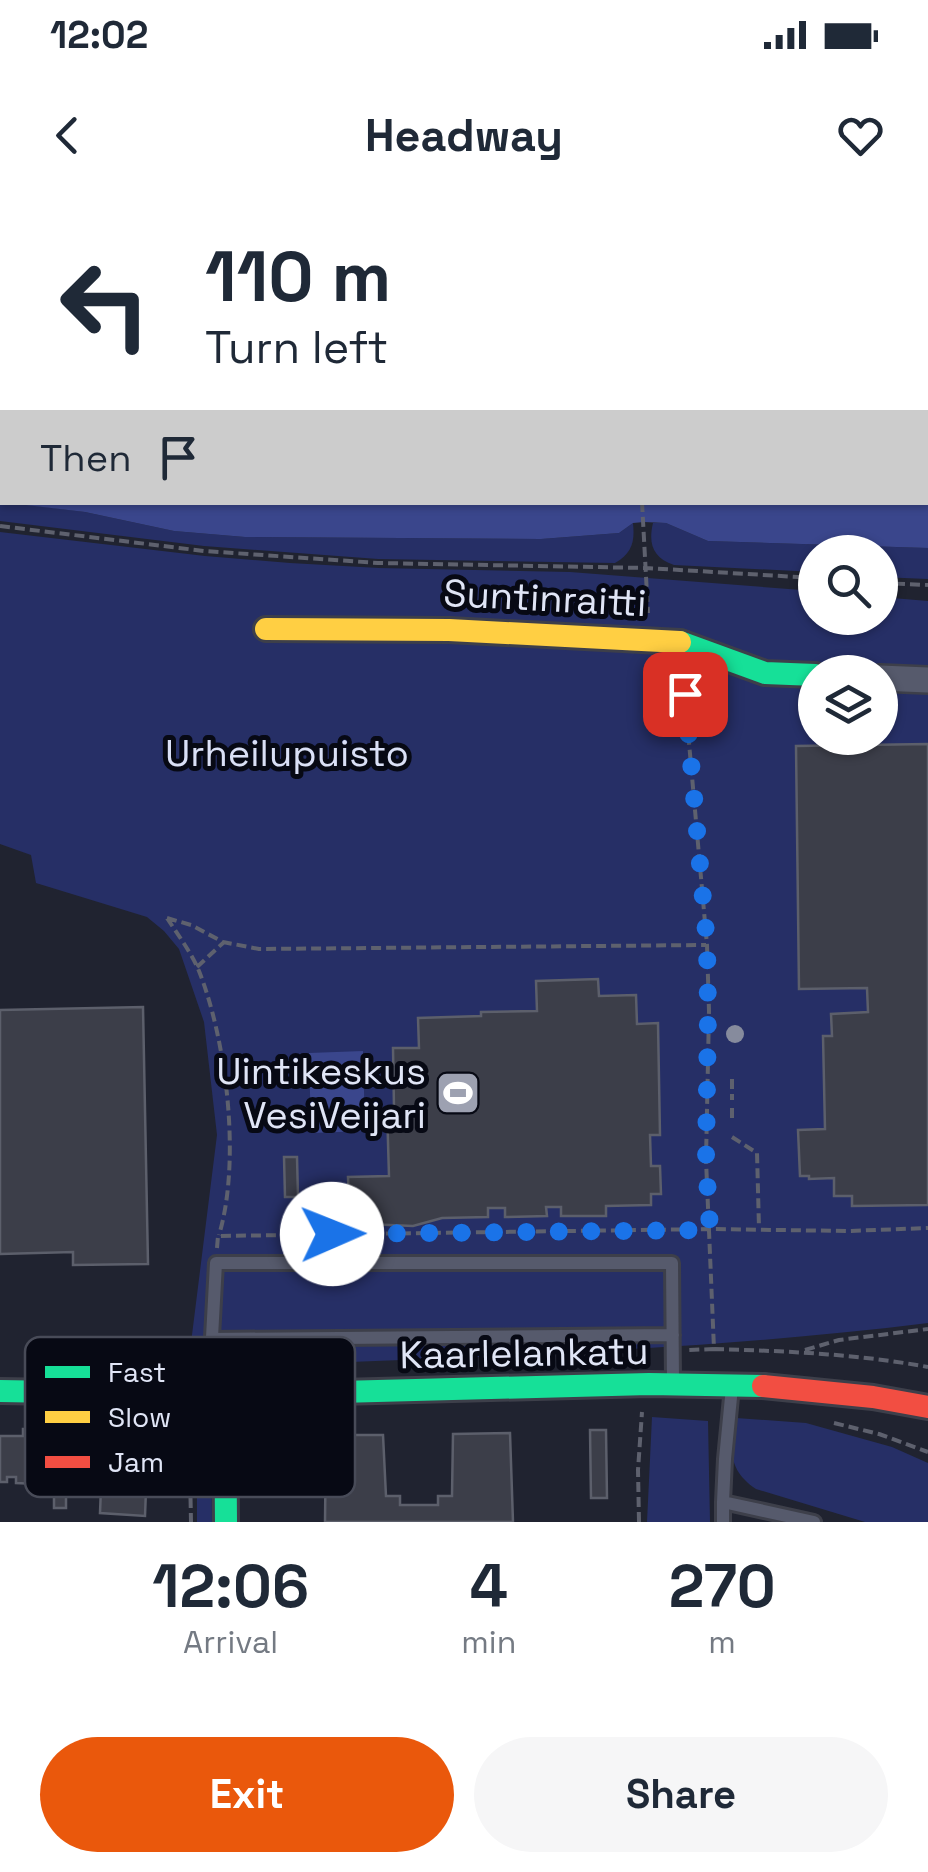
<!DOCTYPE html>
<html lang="en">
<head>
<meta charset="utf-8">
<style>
	body { margin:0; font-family:"Space Grotesk",sans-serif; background:#f6f6f7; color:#1f2937; height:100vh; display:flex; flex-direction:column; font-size:38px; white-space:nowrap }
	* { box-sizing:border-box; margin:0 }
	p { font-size:32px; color:#747a83 }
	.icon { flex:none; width:55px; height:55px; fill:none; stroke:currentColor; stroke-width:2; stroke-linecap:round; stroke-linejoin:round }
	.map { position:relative; height:1322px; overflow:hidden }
	.sheet { display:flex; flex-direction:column; background:#fff; flex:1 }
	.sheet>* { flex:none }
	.banner { position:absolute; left:0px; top:0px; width:930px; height:305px; box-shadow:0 2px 8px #0004; background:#fff; color:#1f2937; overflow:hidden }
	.fabs { position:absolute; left:798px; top:335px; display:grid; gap:20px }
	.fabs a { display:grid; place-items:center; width:100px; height:100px; border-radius:50%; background:#fff; box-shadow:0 2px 8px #0004; font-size:50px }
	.pin { position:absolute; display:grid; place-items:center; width:85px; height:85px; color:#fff; margin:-42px; border-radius:20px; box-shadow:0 5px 15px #0006 }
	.me { position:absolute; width:110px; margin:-55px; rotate:89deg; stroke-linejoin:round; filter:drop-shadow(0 0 8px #0008) }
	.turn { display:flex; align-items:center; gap:35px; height:210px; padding:0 40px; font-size:45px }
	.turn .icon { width:130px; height:130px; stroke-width:2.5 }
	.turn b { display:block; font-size:70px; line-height:85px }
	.then { display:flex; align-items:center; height:95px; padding:0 40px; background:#0003; gap:20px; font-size:38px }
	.eta { display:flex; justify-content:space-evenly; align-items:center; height:170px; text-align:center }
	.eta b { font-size:60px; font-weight:600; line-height:70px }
	.action { display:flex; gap:20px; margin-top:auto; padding:20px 40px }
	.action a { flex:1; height:115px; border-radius:60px; background:#ea580c; color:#fff; font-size:40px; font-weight:600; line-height:115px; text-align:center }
	.action a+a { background:#f6f6f7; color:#1f2937 }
	.status { display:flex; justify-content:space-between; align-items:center; height:70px; padding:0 50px; background:#fff; direction:ltr }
	.status svg { height:28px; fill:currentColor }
	header { display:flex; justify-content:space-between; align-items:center; height:130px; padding:0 40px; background:#fff; font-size:45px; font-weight:600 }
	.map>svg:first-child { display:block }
</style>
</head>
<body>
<div class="status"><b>12:02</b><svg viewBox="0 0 49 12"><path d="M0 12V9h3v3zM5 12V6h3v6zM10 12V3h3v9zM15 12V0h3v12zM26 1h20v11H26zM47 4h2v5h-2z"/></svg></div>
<header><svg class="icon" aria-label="back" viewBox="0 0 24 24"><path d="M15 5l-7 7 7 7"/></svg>Headway<svg class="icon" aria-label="heart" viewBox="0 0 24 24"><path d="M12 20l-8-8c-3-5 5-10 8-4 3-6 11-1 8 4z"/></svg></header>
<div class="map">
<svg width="928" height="1322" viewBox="0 0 928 1322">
	<rect width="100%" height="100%" fill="#202330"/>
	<path fill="#262f66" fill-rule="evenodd" d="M0 301 85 312 174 331 245 337 541 339 619 333 633 323C635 342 632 353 615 363L378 359 204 346 0 321Z
		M653 323H666L708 341 928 348V379L880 377V352H815V372L674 365C653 358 648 344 653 323Z
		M0 332 205 356 290 363 379 368 570 372 815 391V418H880V397L928 401V1123C685 1153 440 1158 196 1168L190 1151 217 935 204 822 179 749 164 731 147 717 36 683 31 655 0 644ZM815 472H880V538H815Z
		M652 1217 708 1221 710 1322H647Z
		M736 1218 806 1223 892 1247 928 1263V1322H865L756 1289C728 1270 729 1249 736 1218Z
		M197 1230H211L212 1322H197Z"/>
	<path fill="#3a468c" d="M928 281V348L708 341 666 323 644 322 633 323 619 333 541 339 245 337 174 331 85 312 9 303 928 302Z
		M363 851 365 931 311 933 309 853Z"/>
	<path fill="#3c3e49" stroke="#5c5f6b" stroke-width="2.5" d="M928 544V1005L852 1006V996H834V978L809 979V976H800L798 930 825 929 823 836H832L831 814 868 812 867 788 799 789 796 546Z
		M598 779 599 796 636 795 637 824 658 823 660 935H650L651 966H660L661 994H651V1005L606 1006V1016H561V1007H546L547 1016 505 1017V1008H488V1017L442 1018 413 1026 296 1021V1008H322V1003H349L348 977 389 976 387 908H394L393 848H419L418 818 481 816V812L537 811 536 781Z
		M143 807 148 1064 73 1065V1052L0 1054V810Z
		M284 957H297L298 997H285Z
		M23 1229H34V1237H31L30 1252 52 1250V1262H46V1277H37V1284L16 1283V1277H7V1282H0V1236H23Z
		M590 1230H606L607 1298H591Z
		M510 1233 513 1322H325L326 1235H383L386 1296H400V1305H438V1296H452L453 1234Z
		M108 1280 123 1281 122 1289 146 1290 145 1316 100 1313 101 1288H108Z
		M54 1283H66V1308H54Z"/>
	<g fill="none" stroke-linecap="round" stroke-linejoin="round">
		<defs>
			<path id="lane" d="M212 1139 673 1135
				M732 1187 725 1259 723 1302 814 1322
				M209 1193 216 1063H672L673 1181
				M723 1322V1302"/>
			<path id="street" d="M389 0 395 2
				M627 0V2
				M126 2 127 0
				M0 110 2 111
				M880 478 928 480"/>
			<path id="fast" d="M680 442 765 473 815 475
				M0 1191 226 1195 649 1184 763 1186
				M225 1195 226 1322"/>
			<path id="slow" d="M266 429 449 430 680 442"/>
			<path id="jam" d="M763 1186 873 1197 928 1207"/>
		</defs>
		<use href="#lane" stroke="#3d3f4a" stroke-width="18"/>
		<use href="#street" stroke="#3d3f4a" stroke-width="30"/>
		<use href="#fast" stroke="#3d3f4a" stroke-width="28"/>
		<use href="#slow" stroke="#3d3f4a" stroke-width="28"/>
		<use href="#jam" stroke="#3d3f4a" stroke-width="28"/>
		<path stroke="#5e616e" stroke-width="4" stroke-dasharray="10 5" stroke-linecap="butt" d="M0 239H2
			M642 302 648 413
			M0 326 204 351 378 363 646 368 815 378
			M880 383 928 385
			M683 475 707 745 709 811 706 960 714 1149 689 1150
			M167 718 191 725 223 742 259 749 706 745
			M167 718C178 735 191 752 199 771 227 842 241 962 219 1035
			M197 767 223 743
			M732 879V900
			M732 908V920
			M732 937 757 953 759 1028
			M217 1048 218 1036 710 1029 849 1031 928 1028
			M714 1149C786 1151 857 1154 928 1167
			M805 1150 839 1140 928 1129
			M500 1156H570
			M45 1162 195 1158
			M189 1223 191 1322
			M834 1223 879 1234 928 1252
			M639 1322 638 1270 642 1212"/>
		<use href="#lane" stroke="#565a6c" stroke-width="12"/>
		<use href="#street" stroke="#565a6c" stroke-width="25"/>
		<use href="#fast" stroke="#16e098" stroke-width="22"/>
		<use href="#slow" stroke="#ffcf43" stroke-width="22"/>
		<use href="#jam" stroke="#f24e42" stroke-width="22"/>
	</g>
	<circle fill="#868b9d" cx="735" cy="834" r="9"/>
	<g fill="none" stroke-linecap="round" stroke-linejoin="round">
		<path stroke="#1a73e8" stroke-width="18" stroke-dasharray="0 32.4" d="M332 1034 710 1030 706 960 708 811 707 744 685 494"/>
	</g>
	<defs>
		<symbol id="stadium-square" viewBox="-11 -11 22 22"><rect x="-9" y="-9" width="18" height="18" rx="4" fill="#9da1b1" stroke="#070914"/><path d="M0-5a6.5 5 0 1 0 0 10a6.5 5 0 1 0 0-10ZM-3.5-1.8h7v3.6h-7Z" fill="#fff"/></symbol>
	</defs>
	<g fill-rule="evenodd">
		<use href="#stadium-square" x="433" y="868" width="50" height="50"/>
	</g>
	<g text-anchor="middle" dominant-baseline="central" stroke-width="10" stroke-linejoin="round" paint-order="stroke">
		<g font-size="38" fill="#e0e5f6" stroke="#070914">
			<text transform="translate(545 398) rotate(3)">Suntinraitti</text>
			<text transform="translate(524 1153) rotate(-1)">Kaarlelankatu</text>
		</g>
		<g font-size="38" fill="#dae0f6" stroke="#070914">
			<text x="287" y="553">Urheilupuisto</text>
		</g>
		<g font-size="38" fill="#e0e5f6" stroke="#070914" text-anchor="end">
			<text x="426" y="871">Uintikeskus<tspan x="426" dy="44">VesiVeijari</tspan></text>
		</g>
	</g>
	<rect x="25" y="1137" width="330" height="160" rx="15" fill="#070914" stroke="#484b58" stroke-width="2.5"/>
	<rect x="45" y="1166" width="45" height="12" fill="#16e098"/>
	<rect x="45" y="1211" width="45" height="12" fill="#ffcf43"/>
	<rect x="45" y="1256" width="45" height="12" fill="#f24e42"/>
	<g font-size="28" fill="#e0e5f6">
		<text x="108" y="1182">Fast</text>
		<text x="108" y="1227">Slow</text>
		<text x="108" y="1272">Jam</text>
	</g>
</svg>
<div class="fabs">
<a><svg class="icon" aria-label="search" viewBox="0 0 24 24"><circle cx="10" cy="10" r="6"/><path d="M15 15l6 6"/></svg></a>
<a><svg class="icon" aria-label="layers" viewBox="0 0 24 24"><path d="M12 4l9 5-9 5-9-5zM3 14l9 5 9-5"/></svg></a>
</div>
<div class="pin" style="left:685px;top:494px;background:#d93025"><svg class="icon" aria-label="arrive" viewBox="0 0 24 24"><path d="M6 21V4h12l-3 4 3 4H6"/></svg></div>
<svg class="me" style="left:332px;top:1034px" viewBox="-20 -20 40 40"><circle r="19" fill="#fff"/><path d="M0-13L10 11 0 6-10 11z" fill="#1a73e8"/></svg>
<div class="banner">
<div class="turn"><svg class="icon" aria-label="left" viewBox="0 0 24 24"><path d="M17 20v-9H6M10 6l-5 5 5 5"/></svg><div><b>110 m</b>Turn left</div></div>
<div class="then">Then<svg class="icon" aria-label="arrive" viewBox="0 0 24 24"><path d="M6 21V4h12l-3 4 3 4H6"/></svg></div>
</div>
</div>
<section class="sheet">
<div class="eta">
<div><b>12:06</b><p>Arrival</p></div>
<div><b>4</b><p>min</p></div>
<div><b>270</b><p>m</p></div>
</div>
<div class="action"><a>Exit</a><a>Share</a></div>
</section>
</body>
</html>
